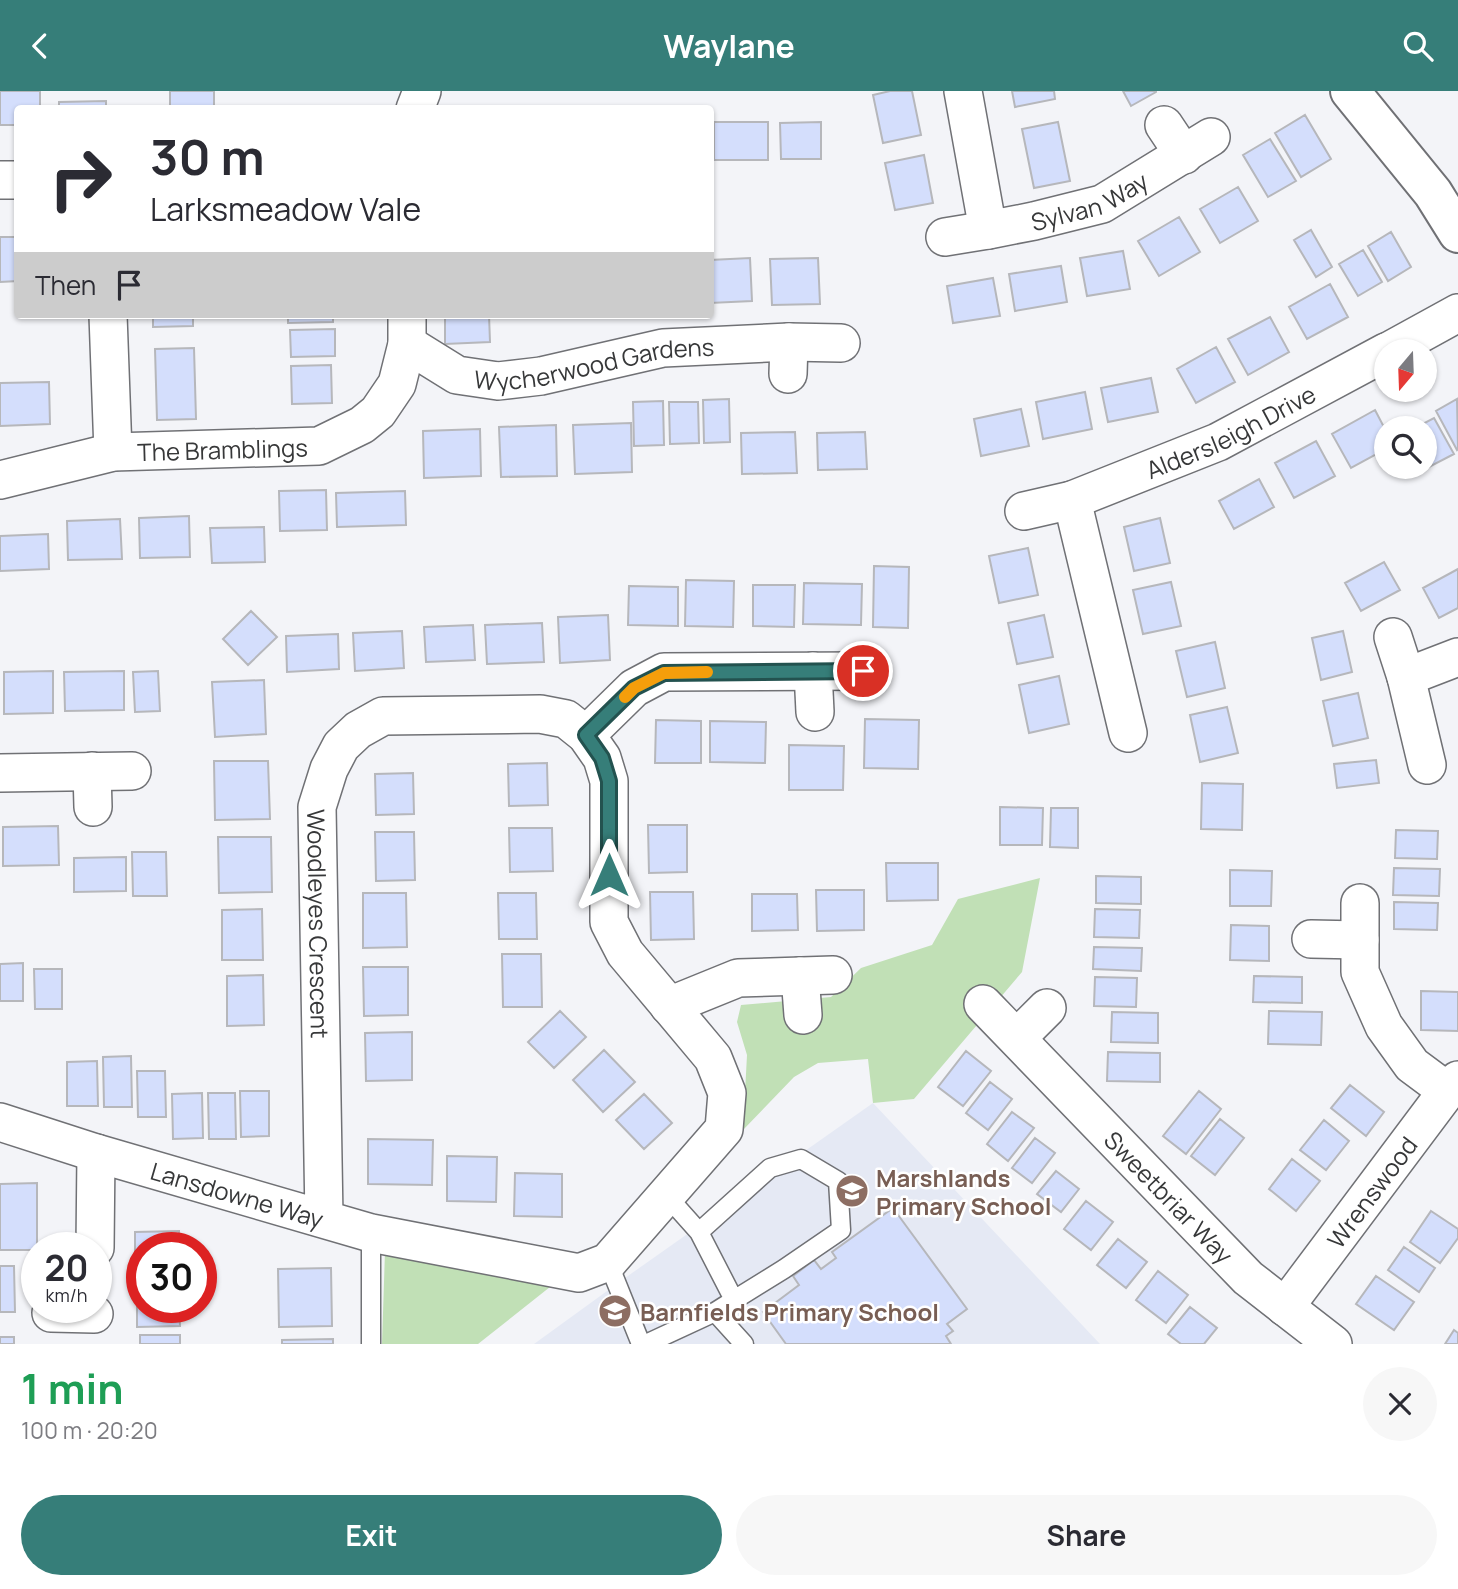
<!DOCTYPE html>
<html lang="en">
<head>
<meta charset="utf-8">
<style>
	body { margin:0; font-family:Manrope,sans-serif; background:#f7f7f7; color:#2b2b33; height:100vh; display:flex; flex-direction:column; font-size:26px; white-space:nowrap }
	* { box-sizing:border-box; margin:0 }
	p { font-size:23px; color:#7c7c81 }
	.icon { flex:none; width:38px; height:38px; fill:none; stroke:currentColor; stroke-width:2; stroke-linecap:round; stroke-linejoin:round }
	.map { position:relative; height:1253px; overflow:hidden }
	.side { display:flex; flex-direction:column; background:#fff; flex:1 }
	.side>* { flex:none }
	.top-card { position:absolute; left:14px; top:14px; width:700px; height:214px; border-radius:7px; box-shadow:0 2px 5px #0004; background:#fff; color:#2b2b33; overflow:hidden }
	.needle { width:46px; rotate:199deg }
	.controls { position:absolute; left:1374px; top:248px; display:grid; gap:14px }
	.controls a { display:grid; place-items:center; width:63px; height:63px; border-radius:50%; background:#fff; box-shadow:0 2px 5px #0004; font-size:35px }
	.speed { position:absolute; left:21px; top:1141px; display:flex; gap:14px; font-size:35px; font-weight:700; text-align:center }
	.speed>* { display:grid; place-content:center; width:91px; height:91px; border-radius:50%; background:#fff; box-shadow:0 2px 5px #0004; line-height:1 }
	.speed small { font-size:18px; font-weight:400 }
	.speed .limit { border:10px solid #d22; background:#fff; color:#111 }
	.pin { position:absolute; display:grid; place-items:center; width:60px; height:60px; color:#fff; margin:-30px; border:4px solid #fff; border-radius:50%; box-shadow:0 2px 7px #0007 }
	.me { position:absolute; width:77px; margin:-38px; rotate:0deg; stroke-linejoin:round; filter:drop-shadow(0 0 5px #0008) }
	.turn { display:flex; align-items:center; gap:24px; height:147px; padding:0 21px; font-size:32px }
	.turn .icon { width:91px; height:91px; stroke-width:2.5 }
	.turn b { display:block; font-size:49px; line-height:60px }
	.then { display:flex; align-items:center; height:66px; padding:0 21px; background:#0003; gap:14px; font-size:26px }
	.round { display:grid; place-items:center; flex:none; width:74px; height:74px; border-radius:37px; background:#f7f7f7 }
	.headline { display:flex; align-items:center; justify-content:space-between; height:119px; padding:0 21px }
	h1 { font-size:42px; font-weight:700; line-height:52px; color:#1e9e55 }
	.action { display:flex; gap:14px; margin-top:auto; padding:14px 21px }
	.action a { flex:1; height:80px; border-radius:42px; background:#367e79; color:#fff; font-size:28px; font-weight:700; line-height:80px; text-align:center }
	.action a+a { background:#f7f7f7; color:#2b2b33 }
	header { display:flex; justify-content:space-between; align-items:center; height:91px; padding:0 21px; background:#367e79; color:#fff; font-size:32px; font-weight:700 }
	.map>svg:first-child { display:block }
</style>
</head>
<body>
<header><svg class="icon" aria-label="back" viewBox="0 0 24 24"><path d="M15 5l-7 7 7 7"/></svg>Waylane<svg class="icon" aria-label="search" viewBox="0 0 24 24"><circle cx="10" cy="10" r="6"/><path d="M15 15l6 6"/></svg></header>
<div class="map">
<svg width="1458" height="1253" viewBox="0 0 1458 1253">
	<rect width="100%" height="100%" fill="#f3f4f8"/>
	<path fill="#e5e9f4" d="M873 1012 1100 1253H534L625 1187Z"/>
	<path fill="#c1e0b6" d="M1040 787 1022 881 914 1008 873 1012 868 968 818 972 794 986 743 1039 747 964 737 931 741 914 831 906 861 877 932 854 958 808Z
		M385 1160 555 1192 478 1253H382Z"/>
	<path fill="#d4defc" stroke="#b6b7bb" stroke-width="2" d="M0 0H40V18H18V34H0Z
		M170 0H214V18H170Z
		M890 0H912L921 44 883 52 873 4Z
		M1012 0H1054L1055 8 1015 16Z
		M1123 0H1156V1L1131 15Z
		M106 10V18H59V11Z
		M350 15V18H311V16Z
		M1305 24 1331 68 1301 86 1275 42Z
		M714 31H768V69H714Z
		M821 31V68H781L780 32Z
		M1058 31 1070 90 1034 97 1022 38Z
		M1270 48 1296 90 1268 106 1243 64Z
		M924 64 933 112 895 119 885 72Z
		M1238 96 1258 130 1220 152 1200 118Z
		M1179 126 1200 161 1159 185 1138 150Z
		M1311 139 1332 176 1316 186 1294 149Z
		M1391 141 1411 176 1388 190 1368 155Z
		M0 146H18V190L0 191Z
		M1363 159 1382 191 1358 205 1339 173Z
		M1123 160 1130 198 1087 205 1080 167Z
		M750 167 752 210 710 212V169Z
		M818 167 820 213 772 214 770 168Z
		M1061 175 1067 211 1015 220 1009 183Z
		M993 187 1000 225 953 232 947 195Z
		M1330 193 1348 226 1307 248 1289 216Z
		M153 224H193V235L153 236Z
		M288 224H333V231L288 232Z
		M445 224H489L490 251 445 253Z
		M1270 226 1289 261 1248 284 1228 248Z
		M335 238V265L291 266 290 239Z
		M1216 256 1235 291 1196 312 1177 278Z
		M194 257 196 328 157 329 155 258Z
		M331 274 332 312 292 313 291 275Z
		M1151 287 1158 321 1108 331 1101 297Z
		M49 291 50 333 0 335V292Z
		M1085 301 1092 338 1043 348 1036 311Z
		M729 308 730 351 704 352 703 309Z
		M1457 308 1458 358 1457 359 1436 320Z
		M663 310 664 354 634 355 633 311Z
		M669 311H698L699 352 670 353Z
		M1021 318 1029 355 981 365 974 328Z
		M1375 319 1386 340V358L1351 377 1332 343Z
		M1434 327 1454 363 1429 376 1424 369V338H1413Z
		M631 332 632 381 575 383 573 334Z
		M556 334 557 385 501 386 499 336Z
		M480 338 481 385 424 387 423 340Z
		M795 341 797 382 742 383 741 342Z
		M865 341 867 378 818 379 817 342Z
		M1316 350 1335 385 1294 407 1275 372Z
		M1259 388 1274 416 1234 438 1219 410Z
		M326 399 327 439 280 440 279 400Z
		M405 400 406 434 337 436 336 402Z
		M189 425 190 466 140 467 139 427Z
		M1160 427 1170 472 1134 480 1124 436Z
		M120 428 122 468 68 469 67 430Z
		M264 436 265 471 212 472 210 437Z
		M48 443 49 478 0 480V445Z
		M1028 457 1038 504 999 512 989 465Z
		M1384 471 1400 499 1361 520 1345 492Z
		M874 475 909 476 908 537 873 536Z
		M1458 478V517L1439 527 1423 497Z
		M686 489 734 490 733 536 685 535Z
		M1171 491 1181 535 1143 543 1133 499Z
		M804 492 862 493 861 534 803 533Z
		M753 494H795L794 536 753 535Z
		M629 495 678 496V535L628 534Z
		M251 520 277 546 248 574 223 548Z
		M608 524 610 569 560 572 558 526Z
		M1044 524 1053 566 1017 573 1008 532Z
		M542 532 544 571 487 573 485 534Z
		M473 534 475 569 426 571 424 536Z
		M402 540 404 577 355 580 353 542Z
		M1343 540 1352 581 1321 589 1312 547Z
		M338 543 339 578 287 581 286 545Z
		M1215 551 1225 597 1187 606 1176 560Z
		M53 580V622L4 623V581Z
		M124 580V619L65 620 64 581Z
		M158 580 160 620 135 621 133 581Z
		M1059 585 1069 633 1029 642 1019 594Z
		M264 589 266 643 215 646 212 591Z
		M1358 602 1368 647 1333 655 1323 610Z
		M1227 616 1238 662 1200 671 1190 624Z
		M865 628 919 629 918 678 864 677Z
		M656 629 701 630V672H655Z
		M710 630 766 631 765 672 710 671Z
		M789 654 844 655 843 699H789Z
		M1376 669 1379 692 1337 697 1334 673Z
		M214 670H268L270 728 215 729Z
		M547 672 548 714 509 715 508 673Z
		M413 682 414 723 376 724 375 683Z
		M1202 692 1243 693 1242 739 1201 738Z
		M1000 716 1043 717 1042 754H1000Z
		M1051 717H1078V757L1050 756Z
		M648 734H687V781L649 782Z
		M58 735 59 774 3 775V736Z
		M509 737H552L553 780 510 781Z
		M1396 739 1438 740 1437 768 1395 767Z
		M375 741H414L415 789 376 790Z
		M218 746H271L272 801 219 802Z
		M132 761H166L167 805H133Z
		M126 766V800L74 801V767Z
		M886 772H938V809L887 810Z
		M1394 777 1440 778 1439 805 1393 804Z
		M1230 779 1272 780 1271 815H1230Z
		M1096 785 1141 786V813L1096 812Z
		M816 799H864V839L817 840Z
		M650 801H693L694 848 651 849Z
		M363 802H406L407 856 363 857Z
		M498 802H536L537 848H499Z
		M752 803H797L798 839 752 840Z
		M1394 811 1438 812 1437 839 1394 838Z
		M262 818 263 869H222V819Z
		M1095 818 1140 819 1139 847 1094 846Z
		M1231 834 1269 835V870L1230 869Z
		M1094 856 1142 857 1141 880 1093 878Z
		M502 863H541L542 916H503Z
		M23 872V910H0V873Z
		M363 876H408V924L364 925Z
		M34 878H62V918H35Z
		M263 884 264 934 227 935V885Z
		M1254 885 1302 886V912L1253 911Z
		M1095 886 1137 887 1136 916 1094 915Z
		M1421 900 1458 901V940L1421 939Z
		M560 920 586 946 554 977 528 951Z
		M1269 920 1322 921 1321 954 1268 953Z
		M1112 921 1158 922V952L1111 951Z
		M412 941V989L366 990 365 942Z
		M604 959 635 991 603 1021 573 989Z
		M966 960 991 980 963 1015 938 996Z
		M1108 961 1160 962V991L1107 990Z
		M131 965 132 1016H104L103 966Z
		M97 970 98 1015H67V971Z
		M137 980H165L166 1026H138Z
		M990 991 1012 1008 988 1039 966 1022Z
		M1350 994 1384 1021 1366 1045 1331 1017Z
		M240 1000H269V1045L241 1046Z
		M1199 1000 1221 1018 1186 1063 1163 1045Z
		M202 1002 203 1047 173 1048 172 1003Z
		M208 1002H235L236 1048H209Z
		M644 1003 672 1032 644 1058 616 1029Z
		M1012 1021 1034 1037 1008 1070 987 1053Z
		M1220 1028 1244 1047 1215 1084 1191 1065Z
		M1324 1029 1349 1050 1326 1079 1300 1059Z
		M1035 1047 1055 1062 1032 1092 1012 1077Z
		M368 1048 433 1049 432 1094 368 1093Z
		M447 1065 497 1066 496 1111 447 1110Z
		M1292 1068 1320 1090 1296 1120 1269 1098Z
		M1056 1080 1079 1098 1061 1121 1037 1103Z
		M515 1082 562 1083V1126L514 1125Z
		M37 1092V1159H0V1093Z
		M1086 1110 1113 1131 1091 1159 1064 1138Z
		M893 1117 967 1218 947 1233 953 1240 946 1245 951 1253H786L763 1221 799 1194 793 1185 814 1169 821 1178 836 1167 832 1161Z
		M1431 1120 1458 1138V1147L1440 1172 1410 1151Z
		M179 1140V1157H142V1166H135V1141Z
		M1118 1148 1147 1171 1126 1197 1097 1174Z
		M1404 1156 1435 1177 1419 1201 1388 1179Z
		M0 1175H14L15 1221H0Z
		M137 1175H142V1201H137Z
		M331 1177 332 1235 279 1236 278 1178Z
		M1158 1180 1188 1204 1166 1232 1136 1209Z
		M1376 1185 1414 1211 1394 1239 1356 1213Z
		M142 1207V1216H179L180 1235 137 1236V1208Z
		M1190 1216 1217 1237 1204 1253H1181L1168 1243Z
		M1454 1239 1458 1242V1253H1445Z
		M140 1244H180V1253H140Z
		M0 1246H14V1253H0Z
		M333 1248V1253H282V1249Z"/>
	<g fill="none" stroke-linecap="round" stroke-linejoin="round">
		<defs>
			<path id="service" d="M666 1104 699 1141 734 1209 784 1178 841 1139 838 1090 801 1068 770 1077 699 1141
				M371 1142V1253
				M608 1171 641 1253
				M715 1221 744 1253
				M646 1253 715 1221 734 1209"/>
			<g id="minor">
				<path id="s1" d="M963 0 988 139 1034 130 1102 113 1211 46"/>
				<path d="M415 18 422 0"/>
				<path d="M1164 34 1184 64"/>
				<path d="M0 89H18"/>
				<path d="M945 146 988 139"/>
				<path d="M108 224 113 361"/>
				<path id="s2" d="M407 253 457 284 498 290 541 285 663 257 789 251 841 252"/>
				<path d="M1387 261 1458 222"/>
				<path d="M788 283 789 251"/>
				<path id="s3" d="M0 389 113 361 319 355 362 334 378 321 397 293 407 253V224"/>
				<path d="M1072 409 1128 642"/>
				<path id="s4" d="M1024 420 1072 409 1218 351 1386 261"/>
				<path d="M1393 546 1406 586"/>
				<path d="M813 580 815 621"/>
				<path d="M586 644 634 597 664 581 863 580"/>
				<path d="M1427 674 1406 586 1458 566"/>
				<path d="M92 680 93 716"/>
				<path d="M0 682 132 680"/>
				<path d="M1360 812V881L1384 935 1412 974 1447 1000"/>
				<path d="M1311 848 1360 849"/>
				<path d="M800 885 803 924"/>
				<path id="s5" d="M983 913 1248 1187 1333 1253"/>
				<path d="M669 915 738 887 833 884"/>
				<path d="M1017 947 1047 917"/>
				<path id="s6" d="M0 1031 96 1062 371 1142 579 1182 608 1171 724 1038 727 1002 713 967 625 862 609 831V690L602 667 586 644 566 628 540 623 383 625 358 639 341 655 329 678 317 716 324 1127"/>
				<path d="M95 1157 96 1062"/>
				<path id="s7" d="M1285 1216 1447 1000 1458 989"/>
				<path d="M51 1222 94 1223"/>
			</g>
			<path id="tertiary" d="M1350 0 1433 102 1458 142"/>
		</defs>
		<use href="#service" stroke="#707175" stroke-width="21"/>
		<use href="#minor" stroke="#707175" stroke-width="40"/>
		<use href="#tertiary" stroke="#707175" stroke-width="42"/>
		<use href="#service" stroke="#fff" stroke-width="18"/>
		<use href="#minor" stroke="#fff" stroke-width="37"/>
		<use href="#tertiary" stroke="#fff" stroke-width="38"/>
	</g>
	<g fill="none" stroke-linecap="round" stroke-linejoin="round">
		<defs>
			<path id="route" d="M609 784V690L602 667 586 644 634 597 664 582 863 580"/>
		</defs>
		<use href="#route" stroke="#23524f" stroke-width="18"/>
		<use href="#route" stroke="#367e79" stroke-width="12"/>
		<path stroke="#f59e0b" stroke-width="12" d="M625 606 634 597 664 582 707 581"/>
	</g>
	<defs>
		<symbol id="school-disc" viewBox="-11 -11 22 22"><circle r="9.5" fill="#8d6e63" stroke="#fff"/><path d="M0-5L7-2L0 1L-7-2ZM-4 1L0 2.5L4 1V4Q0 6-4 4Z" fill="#fff"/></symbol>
	</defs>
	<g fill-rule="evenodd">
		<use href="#school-disc" x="833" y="1081" width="38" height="38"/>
		<use href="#school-disc" x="596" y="1201" width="38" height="38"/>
	</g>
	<g text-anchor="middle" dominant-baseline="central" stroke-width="5" stroke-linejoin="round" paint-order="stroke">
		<g font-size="24" fill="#373839" stroke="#fff">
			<text stroke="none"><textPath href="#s1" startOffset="247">Sylvan Way</textPath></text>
			<text stroke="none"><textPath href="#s2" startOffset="198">Wycherwood Gardens</textPath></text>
			<text stroke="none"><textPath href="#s4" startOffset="222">Aldersleigh Drive</textPath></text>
			<text stroke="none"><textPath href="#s3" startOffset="226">The Bramblings</textPath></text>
			<text stroke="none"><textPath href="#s6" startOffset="1689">Woodleyes Crescent</textPath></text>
			<text stroke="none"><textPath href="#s7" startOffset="144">Wrenswood</textPath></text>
			<text stroke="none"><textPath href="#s6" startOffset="248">Lansdowne Way</textPath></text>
			<text stroke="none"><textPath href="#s5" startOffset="268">Sweetbriar Way</textPath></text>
		</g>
		<g font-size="24" font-weight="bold" fill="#785e54" stroke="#fff" text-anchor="start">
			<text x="876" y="1086">Marshlands<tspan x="876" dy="28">Primary School</tspan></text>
			<text x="640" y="1220">Barnfields Primary School</text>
		</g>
	</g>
</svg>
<div class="controls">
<a><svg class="needle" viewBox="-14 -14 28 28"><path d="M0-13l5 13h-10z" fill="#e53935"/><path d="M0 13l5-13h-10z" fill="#7c7c81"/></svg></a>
<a><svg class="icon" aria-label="search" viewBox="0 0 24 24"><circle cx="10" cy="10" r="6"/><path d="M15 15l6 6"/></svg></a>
</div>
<div class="speed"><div>20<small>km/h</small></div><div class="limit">30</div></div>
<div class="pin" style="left:863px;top:580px;background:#d93025"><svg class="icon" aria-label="arrive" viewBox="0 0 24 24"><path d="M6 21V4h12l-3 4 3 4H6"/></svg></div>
<svg class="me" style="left:609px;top:784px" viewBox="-20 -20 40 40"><path d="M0-17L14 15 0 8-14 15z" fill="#367e79" stroke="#fff" stroke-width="4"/></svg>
<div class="top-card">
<div class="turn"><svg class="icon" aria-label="right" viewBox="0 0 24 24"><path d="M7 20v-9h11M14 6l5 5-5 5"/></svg><div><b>30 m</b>Larksmeadow Vale</div></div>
<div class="then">Then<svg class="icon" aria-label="arrive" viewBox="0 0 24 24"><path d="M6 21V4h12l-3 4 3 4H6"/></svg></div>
</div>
</div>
<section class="side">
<div class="headline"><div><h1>1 min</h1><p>100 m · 20:20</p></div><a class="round"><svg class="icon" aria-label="close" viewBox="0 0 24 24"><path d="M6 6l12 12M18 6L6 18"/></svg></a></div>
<div class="action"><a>Exit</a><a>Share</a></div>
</section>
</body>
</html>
